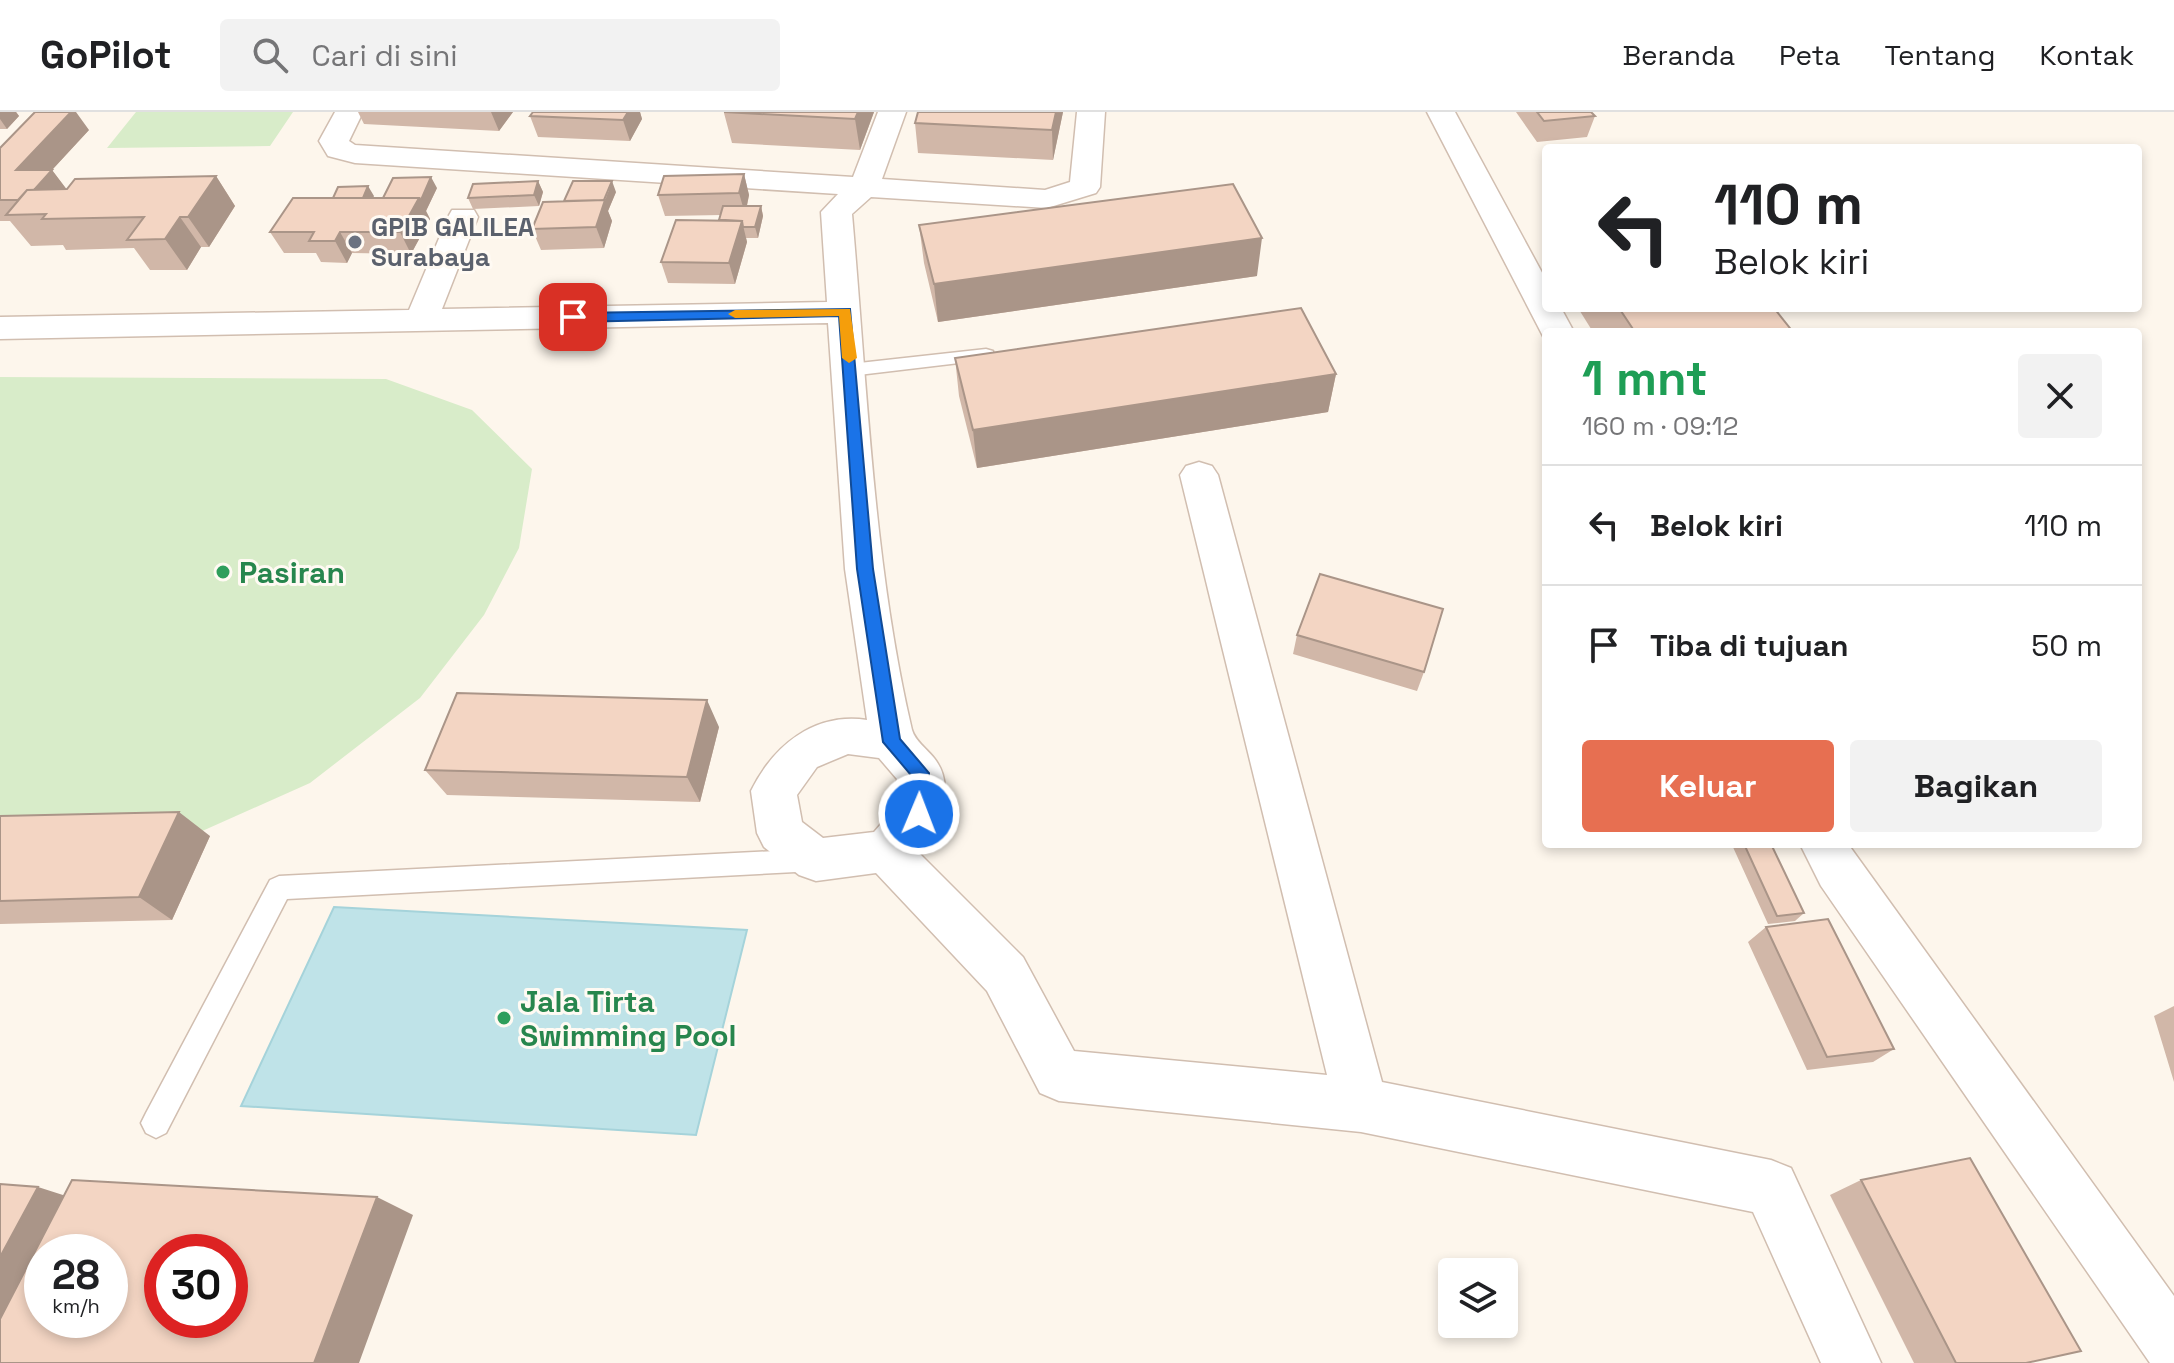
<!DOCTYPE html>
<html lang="id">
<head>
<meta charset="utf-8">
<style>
	body { margin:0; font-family:"Space Grotesk",sans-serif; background:#f2f2f2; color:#202124; height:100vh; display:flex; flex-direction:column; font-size:30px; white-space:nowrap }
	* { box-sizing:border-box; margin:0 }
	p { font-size:26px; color:#757577 }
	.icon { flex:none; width:44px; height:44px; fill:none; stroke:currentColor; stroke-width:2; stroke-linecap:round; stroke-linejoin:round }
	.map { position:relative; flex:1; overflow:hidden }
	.panel { position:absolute; left:1542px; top:216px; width:600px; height:520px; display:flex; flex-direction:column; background:#fff; border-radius:8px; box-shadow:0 4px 12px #0003 }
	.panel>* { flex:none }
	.guide { position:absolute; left:1542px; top:32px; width:600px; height:168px; border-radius:8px; box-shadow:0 4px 12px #0003; background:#fff; color:#202124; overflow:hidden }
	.controls { position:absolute; left:1438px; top:1146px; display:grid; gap:16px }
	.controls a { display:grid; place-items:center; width:80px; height:80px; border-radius:8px; background:#fff; box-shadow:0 4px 12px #0003; font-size:40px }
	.speed { position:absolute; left:24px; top:1122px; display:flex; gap:16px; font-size:40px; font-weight:700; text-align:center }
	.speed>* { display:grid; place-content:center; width:104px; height:104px; border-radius:50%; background:#fff; box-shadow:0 4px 12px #0003; line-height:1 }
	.speed small { font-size:20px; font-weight:400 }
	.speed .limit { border:12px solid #d22; background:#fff; color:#111 }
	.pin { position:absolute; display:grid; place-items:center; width:68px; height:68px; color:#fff; margin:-34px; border-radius:16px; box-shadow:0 4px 12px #0006 }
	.me { position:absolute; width:88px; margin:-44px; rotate:1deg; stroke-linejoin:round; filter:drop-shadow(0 0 6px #0008) }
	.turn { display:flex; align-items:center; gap:28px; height:168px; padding:0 40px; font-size:36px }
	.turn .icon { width:104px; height:104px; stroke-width:2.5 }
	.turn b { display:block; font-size:56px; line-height:68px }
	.round { display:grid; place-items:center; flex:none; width:84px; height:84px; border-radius:8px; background:#f2f2f2 }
	.headline { display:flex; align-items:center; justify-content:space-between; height:136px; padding:0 40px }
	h1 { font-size:48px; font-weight:700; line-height:60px; color:#1e9e55 }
	.cta { display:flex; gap:16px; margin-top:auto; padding:16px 40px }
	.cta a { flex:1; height:92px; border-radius:8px; background:#e76f51; color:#fff; font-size:32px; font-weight:700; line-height:92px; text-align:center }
	.cta a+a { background:#f2f2f2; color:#202124 }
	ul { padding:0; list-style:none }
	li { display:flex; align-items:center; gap:24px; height:120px; padding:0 40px; border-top:2px solid #e0e0e0 }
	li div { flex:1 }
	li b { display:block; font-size:30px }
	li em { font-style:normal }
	header { display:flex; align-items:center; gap:48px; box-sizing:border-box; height:112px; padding:0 40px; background:#fff; border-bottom:2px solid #e0e0e0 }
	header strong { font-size:38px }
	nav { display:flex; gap:44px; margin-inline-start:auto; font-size:28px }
	.search { width:560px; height:72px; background:#f2f2f2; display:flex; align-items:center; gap:20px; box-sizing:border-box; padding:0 28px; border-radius:8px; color:#757577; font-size:30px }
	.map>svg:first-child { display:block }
</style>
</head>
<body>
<header>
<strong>GoPilot</strong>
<div class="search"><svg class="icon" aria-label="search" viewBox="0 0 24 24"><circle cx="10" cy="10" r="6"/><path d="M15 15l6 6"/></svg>Cari di sini</div>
<nav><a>Beranda</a><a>Peta</a><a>Tentang</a><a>Kontak</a></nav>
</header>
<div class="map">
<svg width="2174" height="1251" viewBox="0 0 2174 1251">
	<rect width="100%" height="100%" fill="#fdf6ec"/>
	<path fill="#d8ecc9" d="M136 0H293L270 34 107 36Z
		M0 265 386 267 472 298 532 357 519 436 484 503 420 586 310 671 200 720 0 718Z"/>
	<path fill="#bfe3e8" stroke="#a5d3da" stroke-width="2" d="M334 795 747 818 696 1023 241 994Z"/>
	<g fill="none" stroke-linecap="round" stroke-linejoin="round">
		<defs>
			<path id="service" d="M986 237 993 239V247L850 264 841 258 850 252Z
				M815 737 824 740 828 748 824 756 815 759 287 787 166 1021 156 1026 146 1021 141 1011 146 1001 270 768 279 764Z"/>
			<path id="minor" d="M335 0H363L349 29 355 33 853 65 878 0H906L882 67 1045 78 1070 70 1077 0H1105L1100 75 1096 81 1047 96 871 85 852 102C867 271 873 452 912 618 915 629 927 637 934 646 958 676 937 714 916 738L1023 845 1074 939 1327 963 1180 363 1186 354 1199 350 1212 354 1218 363 1382 970 1771 1048 1791 1056 1881 1251H1821L1753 1100 1361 1020 1059 989 1040 981 987 879 876 761 816 769 799 763 764 735 757 721 751 679C773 634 814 600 867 608L845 457 828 211 0 227V205L409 198 448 105 452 98H474L478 105 442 197 827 190 821 100 838 82 355 51 328 44 319 29ZM848 642 879 646 897 667 896 695 874 720 823 726 802 710 797 683 817 655Z
				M1427 0H1455L1546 168V196H1561L1574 220H1546L1545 228Z
				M1800 732H1848L2174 1184V1251H2150L1821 774Z"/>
		</defs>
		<use href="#service" stroke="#d1beb0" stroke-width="3"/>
		<use href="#minor" stroke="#d1beb0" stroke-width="3"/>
		<use href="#service" fill="#fff" fill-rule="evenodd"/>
		<use href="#minor" fill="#fff" fill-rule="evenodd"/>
	</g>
	<path fill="#d1b7a8" d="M0 0H16L19 4 7 17H0Z
		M358 0H513L499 19 364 12Z
		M533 0H640L642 7 630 29 538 25 530 4Z
		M874 0 860 38 732 31 724 1Z
		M1063 0 1053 48 918 41 915 11Z
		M1516 0H1591L1595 4 1587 25 1537 30Z
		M89 18 52 58 66 77 216 64 235 94 209 135H201L187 158H150L134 136 66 138 63 133 31 134 10 109H0V36Z
		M744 62 749 83 747 94H761L763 104 758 126H746L747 130 735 172 668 171 661 150 719 108 721 103 665 104 658 83Z
		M538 69 543 80 539 94 473 97 468 86Z
		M368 74 373 86H383L437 76 426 99 430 107 411 142 352 141 347 151 321 150 316 141H284L270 120 333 86Z
		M616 80 608 99 612 109 604 136 541 138 532 117 564 89Z
		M919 113 1257 164 938 210 924 151Z
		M1578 196H1774L1793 220H1593Z
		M955 246 1336 262 1328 300 977 356 959 284Z
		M1297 523 1424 560 1417 579 1293 542Z
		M719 615 700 690 447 683 425 658Z
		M0 704 210 724 172 808 0 812Z
		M1733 732H1771L1804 801 1795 809 1768 812 1732 733Z
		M1766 815 1894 937 1873 950 1807 958 1748 830Z
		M2174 894V970L2154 904Z
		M1861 1068 2026 1251H1914L1830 1083Z"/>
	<path fill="#aa9588" d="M0 0H16L19 4 7 17 0 7Z
		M71 0H76L89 18 52 58 68 79 46 103 16 58Z
		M491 0H513L499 19Z
		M628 0H640L642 7 630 29 623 8Z
		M858 0H874L860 38 855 7Z
		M1056 0H1063L1053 48 1052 18Z
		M744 62 749 83 745 102 739 81Z
		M216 64 235 94 209 135 188 105Z
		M431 65 437 76 426 99 430 107 411 142 400 120Z
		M538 69 543 80 539 94 534 83Z
		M612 69 616 80 608 99 612 109 604 136 596 115Z
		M368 74 374 84 369 97 363 86Z
		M761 94 763 104 758 126 755 115Z
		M180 105 201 135 187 158 165 127Z
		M742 109 747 130 735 172 729 151Z
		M340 120 352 141 347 151 335 129Z
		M1262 126 1257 164 938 210 934 172Z
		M1336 262 1328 300 977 356 973 318Z
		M707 588 719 615 700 690 687 665Z
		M179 700 210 724 172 808 139 785Z
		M38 1075 91 1092 0 1251V1145Z
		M377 1085 413 1103 359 1251H314Z"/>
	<path fill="#f3d5c3" stroke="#aa9588" stroke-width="2" fill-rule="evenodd" d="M35 0H71L16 58H52L34 78H27L18 88H0V36Z
		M533 0H628L623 8 530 4Z
		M724 0H858L855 7Z
		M918 0H1056L1052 18 915 11Z
		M1537 0H1591L1595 4 1544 9Z
		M744 62 739 81 658 83 664 64Z
		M216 64 188 105H180L165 127 127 128 144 105 42 107 46 102 6 103 27 78 67 77 75 67Z
		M431 65 421 88 419 86H383L393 66Z
		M538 69 534 83 468 86 473 72Z
		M573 69H612L604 88 564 89Z
		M1233 72 1262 126 934 172 919 113Z
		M368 74 363 86H333L338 75Z
		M293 86H419L400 120H340L335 129H309L314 120H270Z
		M605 88 596 115 532 117 543 90Z
		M723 94H761L755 115H743L742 109 719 108Z
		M676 108 742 109 729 151 661 150Z
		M1301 196 1336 262 973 318 955 246Z
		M1619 196H1774L1793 220H1635Z
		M1320 462 1443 497 1424 560 1297 523Z
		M457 581 707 588 687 665 425 658Z
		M179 700 139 785 0 789V704Z
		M1744 732H1771L1804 801 1777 804Z
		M1828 807 1894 937 1827 945 1766 815Z
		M1970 1046 2081 1239 2026 1251H1956L1861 1068Z
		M72 1068 377 1085 314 1251H0V1207ZM42 1140H110V1208H42ZM162 1140H230V1208H162Z
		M0 1072 38 1075 0 1145Z"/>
	<path fill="#1a73e8" stroke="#114b97" stroke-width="2" d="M850 197 873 457 900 627 929 661 928 702 919 710 910 702 911 663 883 630 857 457 839 204 573 210 566 205 573 201Z"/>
	<path fill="#f59e0b" d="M850 197 857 246 849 251 842 246 839 204 735 206 728 202 735 198Z"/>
	<circle fill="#6b7280" stroke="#fffaf3" stroke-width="3" cx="355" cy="130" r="8"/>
	<g fill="#2e9e5b" stroke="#fffaf3" stroke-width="3">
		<circle cx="223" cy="460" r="8"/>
		<circle cx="504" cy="906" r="8"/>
	</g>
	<g text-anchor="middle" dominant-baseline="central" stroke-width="6" stroke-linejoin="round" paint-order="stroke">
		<g font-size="26" font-weight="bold" fill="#5b616d" stroke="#fffaf3" text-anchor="start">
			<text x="371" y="115">GPIB GALILEA<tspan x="371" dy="30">Surabaya</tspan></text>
		</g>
		<g font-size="30" font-weight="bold" fill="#27864d" stroke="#fffaf3" text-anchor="start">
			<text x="239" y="460">Pasiran</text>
			<text x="520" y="889">Jala Tirta<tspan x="520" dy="34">Swimming Pool</tspan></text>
		</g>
	</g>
</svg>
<div class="controls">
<a><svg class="icon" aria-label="layers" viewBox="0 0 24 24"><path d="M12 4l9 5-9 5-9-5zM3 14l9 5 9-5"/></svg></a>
</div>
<div class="speed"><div>28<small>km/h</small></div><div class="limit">30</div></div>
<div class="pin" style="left:573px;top:205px;background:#d93025"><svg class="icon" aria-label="arrive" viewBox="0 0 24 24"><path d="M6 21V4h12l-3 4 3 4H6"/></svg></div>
<svg class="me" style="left:919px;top:702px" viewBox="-20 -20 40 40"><circle r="17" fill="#1a73e8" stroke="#fff" stroke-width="3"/><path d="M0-11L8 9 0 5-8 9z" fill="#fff"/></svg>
<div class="guide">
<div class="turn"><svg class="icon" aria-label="left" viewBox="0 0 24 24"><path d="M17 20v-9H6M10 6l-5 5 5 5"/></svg><div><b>110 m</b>Belok kiri</div></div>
</div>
<section class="panel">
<div class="headline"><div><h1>1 mnt</h1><p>160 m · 09:12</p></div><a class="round"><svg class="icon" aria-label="close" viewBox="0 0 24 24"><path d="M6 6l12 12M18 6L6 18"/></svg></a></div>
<ul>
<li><svg class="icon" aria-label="left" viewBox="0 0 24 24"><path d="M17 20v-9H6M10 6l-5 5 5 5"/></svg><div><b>Belok kiri</b></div><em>110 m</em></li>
<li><svg class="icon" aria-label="arrive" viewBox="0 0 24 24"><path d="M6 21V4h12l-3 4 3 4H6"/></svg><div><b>Tiba di tujuan</b></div><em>50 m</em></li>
</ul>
<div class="cta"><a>Keluar</a><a>Bagikan</a></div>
</section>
</div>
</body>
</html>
